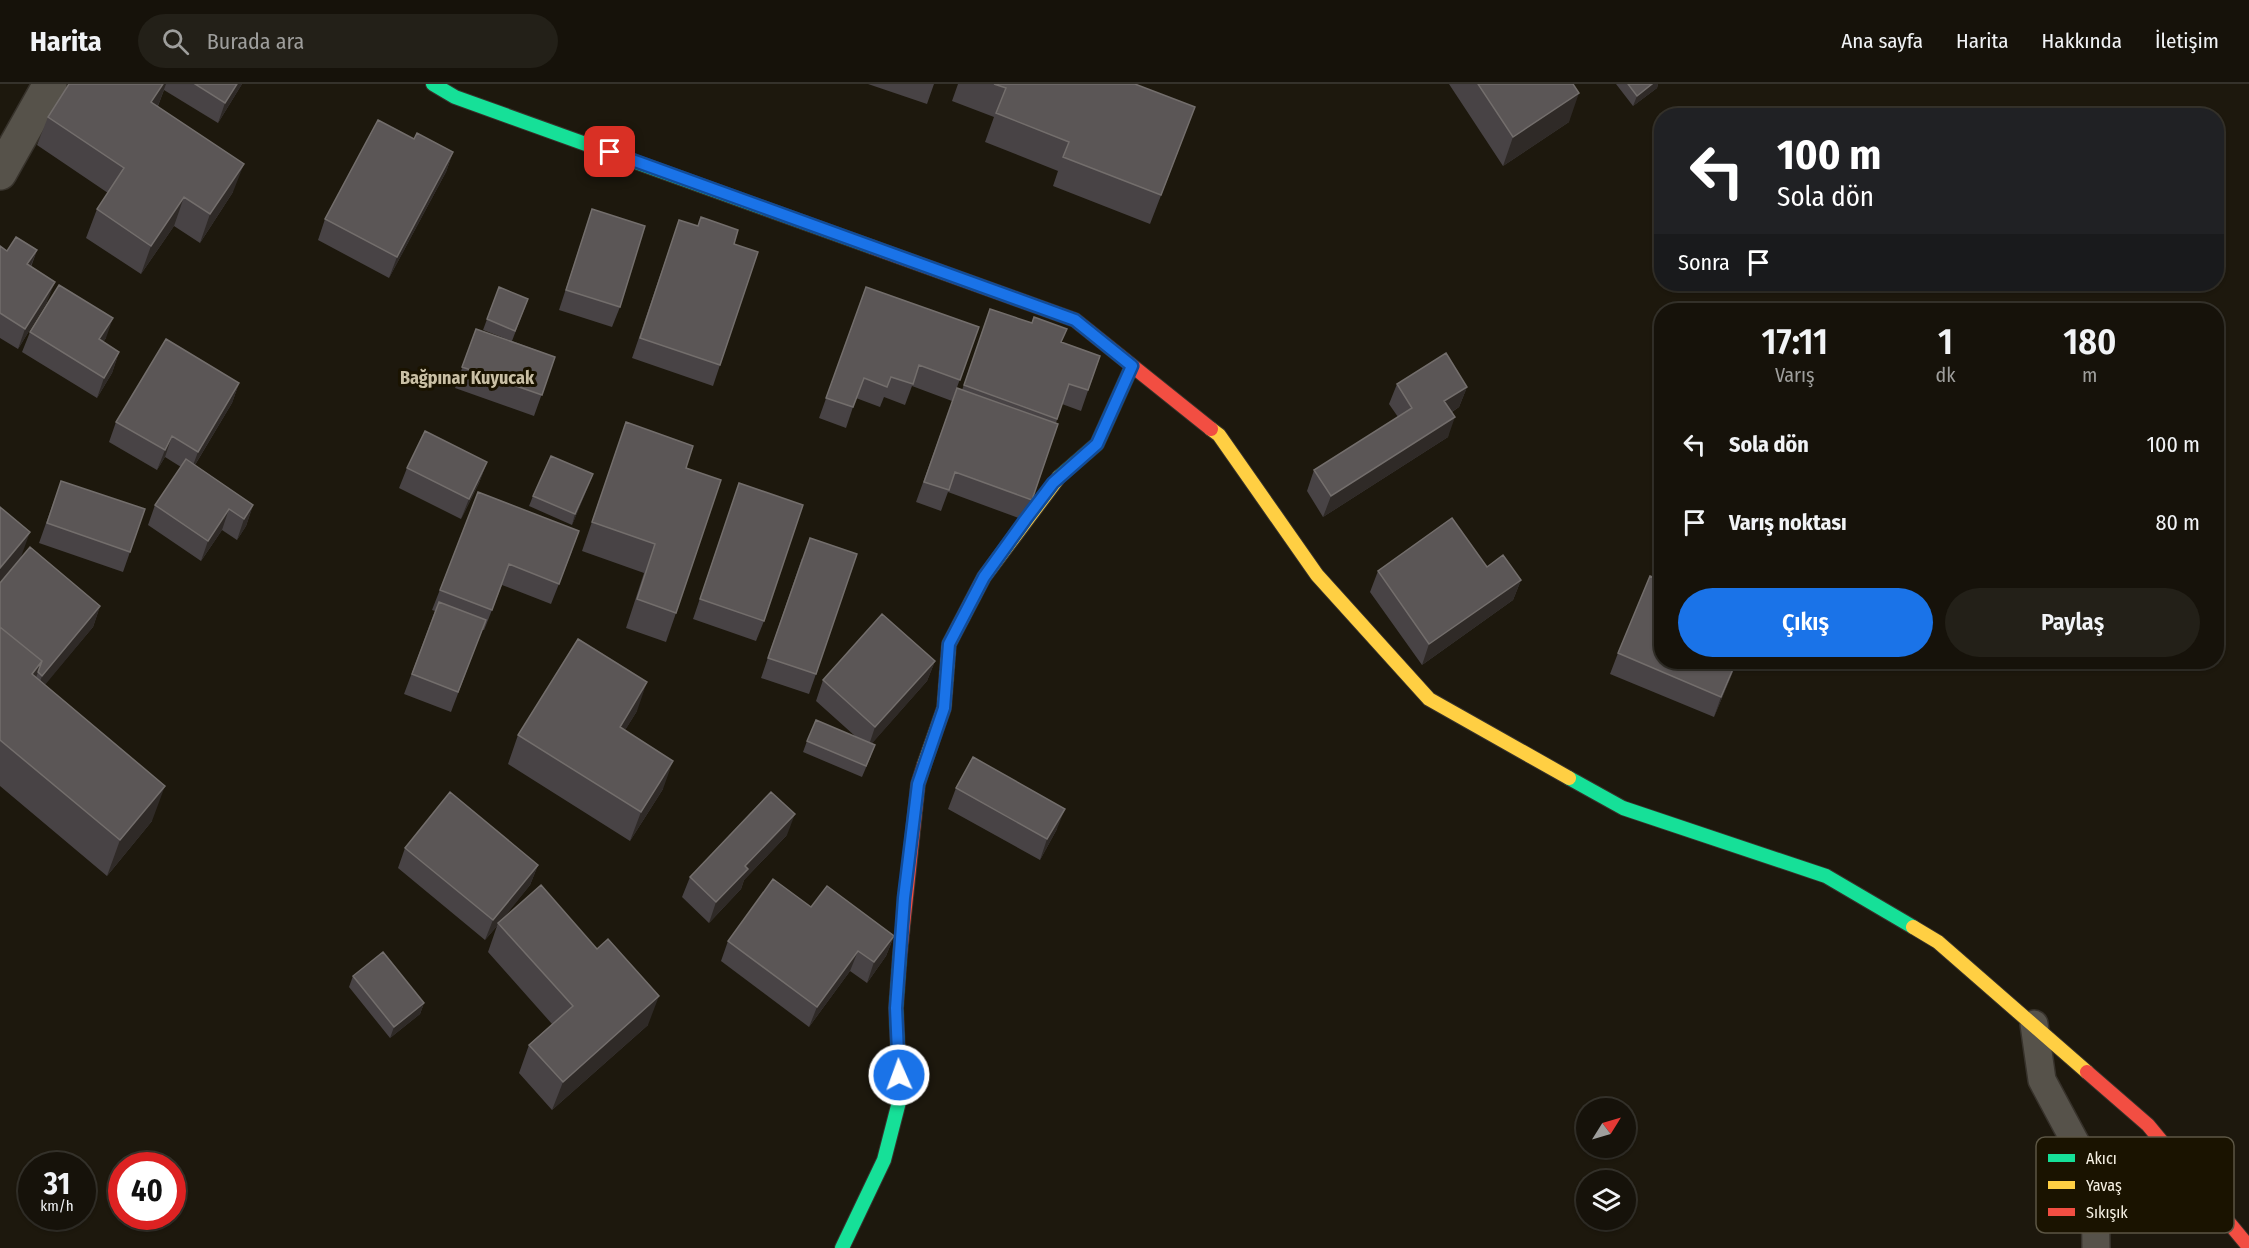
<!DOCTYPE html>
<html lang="tr">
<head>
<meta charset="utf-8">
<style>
	body { margin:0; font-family:"Fira Sans Condensed",sans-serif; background:#232018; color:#f1f3f6; height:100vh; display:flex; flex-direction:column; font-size:22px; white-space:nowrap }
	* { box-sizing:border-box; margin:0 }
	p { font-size:20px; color:#9e9e9c }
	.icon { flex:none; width:33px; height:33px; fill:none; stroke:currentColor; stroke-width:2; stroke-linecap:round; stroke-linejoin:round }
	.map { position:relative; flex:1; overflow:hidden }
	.drawer { position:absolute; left:1654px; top:219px; width:570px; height:366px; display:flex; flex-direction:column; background:#16120a; border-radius:24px; box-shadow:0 2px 4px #0004,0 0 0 2px #35322b }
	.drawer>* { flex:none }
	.guide { position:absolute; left:1654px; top:24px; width:570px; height:183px; border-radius:24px; box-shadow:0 2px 4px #0004,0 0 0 2px #35322b; background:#202124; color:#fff; overflow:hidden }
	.needle { width:39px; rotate:53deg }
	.buttons { position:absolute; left:1576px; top:1014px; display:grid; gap:12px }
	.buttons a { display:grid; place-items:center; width:60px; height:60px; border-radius:50%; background:#16120a; box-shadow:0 2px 4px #0004,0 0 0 2px #35322b; font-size:30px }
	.speed { position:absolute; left:18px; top:1068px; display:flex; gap:12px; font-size:30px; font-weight:700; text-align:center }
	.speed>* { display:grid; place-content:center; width:78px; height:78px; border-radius:50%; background:#16120a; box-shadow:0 2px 4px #0004,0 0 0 2px #35322b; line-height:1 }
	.speed small { font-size:15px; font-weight:400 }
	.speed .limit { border:9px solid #d22; background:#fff; color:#111 }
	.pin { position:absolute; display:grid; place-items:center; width:51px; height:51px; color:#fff; margin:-26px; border-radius:12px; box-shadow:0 3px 9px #0006 }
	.me { position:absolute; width:66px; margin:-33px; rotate:358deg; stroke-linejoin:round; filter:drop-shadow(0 0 4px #0008) }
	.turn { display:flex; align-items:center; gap:21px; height:126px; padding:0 24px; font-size:27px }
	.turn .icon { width:78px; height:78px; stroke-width:2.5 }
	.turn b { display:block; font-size:42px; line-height:51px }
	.then { display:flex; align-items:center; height:57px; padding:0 24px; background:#0003; gap:12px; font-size:22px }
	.eta { display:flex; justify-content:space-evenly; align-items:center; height:102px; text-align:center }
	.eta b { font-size:36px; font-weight:600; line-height:42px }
	.primary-button { display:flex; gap:12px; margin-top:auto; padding:12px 24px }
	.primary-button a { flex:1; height:69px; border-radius:36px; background:#1a73e8; color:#fff; font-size:24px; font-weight:600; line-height:69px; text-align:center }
	.primary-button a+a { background:#232018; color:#f1f3f6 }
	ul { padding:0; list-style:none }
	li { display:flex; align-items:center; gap:18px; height:78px; padding:0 24px }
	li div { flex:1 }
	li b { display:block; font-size:22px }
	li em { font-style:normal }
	header { display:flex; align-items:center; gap:36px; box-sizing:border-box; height:84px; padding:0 30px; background:#16120a; border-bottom:2px solid #35322b }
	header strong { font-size:28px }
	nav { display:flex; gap:33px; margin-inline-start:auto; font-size:21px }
	.search { width:420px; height:54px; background:#232018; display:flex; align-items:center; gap:15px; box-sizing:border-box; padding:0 21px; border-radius:33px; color:#9e9e9c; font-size:22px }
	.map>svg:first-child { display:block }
</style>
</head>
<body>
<header>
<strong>Harita</strong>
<div class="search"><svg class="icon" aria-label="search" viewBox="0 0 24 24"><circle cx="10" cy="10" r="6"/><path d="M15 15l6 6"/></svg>Burada ara</div>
<nav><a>Ana sayfa</a><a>Harita</a><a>Hakkında</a><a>İletişim</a></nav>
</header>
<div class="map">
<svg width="2249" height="1164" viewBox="0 0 2249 1164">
	<rect width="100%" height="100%" fill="#1d180d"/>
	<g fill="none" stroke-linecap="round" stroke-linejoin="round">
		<defs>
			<path id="lane" d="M2034 940 2042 996 2095 1095 2096 1164"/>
			<path id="street" d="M0 89 50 0"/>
			<path id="fast" d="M433 0 455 13 872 163
				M1059 393 1097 360 1132 282
				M1569 694 1623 724 1826 792 1913 843
				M842 1164 884 1076 900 1014 896 924 900 870"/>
			<path id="slow" d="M1211 345 1219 351 1317 491 1429 615 1569 694
				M924 681 944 624 949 560 984 493 1059 393
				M1913 843 1938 858 2087 988"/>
			<path id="jam" d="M872 163 1075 236 1211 345
				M900 870 918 700 924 681
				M2087 988 2148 1041 2249 1163"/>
		</defs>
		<use href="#lane" stroke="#37322b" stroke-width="30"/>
		<use href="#street" stroke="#37322b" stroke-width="36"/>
		<use href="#fast" stroke="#37322b" stroke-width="16"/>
		<use href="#slow" stroke="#37322b" stroke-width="16"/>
		<use href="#jam" stroke="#37322b" stroke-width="16"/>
		<use href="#lane" stroke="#56524a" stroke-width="27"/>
		<use href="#street" stroke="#56524a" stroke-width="33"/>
		<use href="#fast" stroke="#16e098" stroke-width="14"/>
		<use href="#slow" stroke="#ffcf43" stroke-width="14"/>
		<use href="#jam" stroke="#f24e42" stroke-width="14"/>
	</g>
	<path fill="#484345" d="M69 0H242L218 39 164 6 158 22 233 108 200 159 174 142 141 190 86 154 97 125 108 109 37 61 48 33Z
		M868 0H934L927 20Z
		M958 0H1135L1184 52 1150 140 1053 102 1058 87 985 58 994 33 952 17Z
		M1449 0H1573L1569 38 1503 82Z
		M1616 0H1658L1657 4 1633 22Z
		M414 55 453 68 446 88 389 194 318 156 325 135Z
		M592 125 620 223 612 243 559 226Z
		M679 136 734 160 720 281 713 302 632 274Z
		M0 162 7 167 37 166 31 183 47 218 18 265 0 254Z
		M499 203 528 215 512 257 555 273 534 332 455 304 476 245 509 256 483 246Z
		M866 203 979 243 952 317 912 302 905 321 884 313 880 323 856 314 846 344 819 334Z
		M990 225 1062 258 1100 272 1081 327 1062 320 1056 339 1058 340 1024 436 948 408 941 427 916 418 957 304 962 306Z
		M30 248 106 254 103 258 119 268 112 289 97 314 22 268Z
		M239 299 232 319 195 381 253 421 246 442 237 456 222 446 201 477 148 441 155 421 181 383 165 373 157 386 109 358 116 338Z
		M1397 300 1467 303 1459 323 1452 328 1448 353 1323 433 1307 407 1314 386 1398 333 1389 320Z
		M626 338 686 384 676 529 666 558 626 544 644 489 582 467Z
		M487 378 479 399 461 435 399 404 407 384Z
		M593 390 572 441 529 422 533 412Z
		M61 397 130 468 123 488 39 459Z
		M739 399 764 537 756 557 693 535Z
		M478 408 572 467 551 520 502 501 484 546H482L451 628 404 610 435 527 432 526Z
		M0 423 20 475 100 522 93 543 44 601 152 737 107 792 0 702Z
		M802 474 816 590 809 610 761 594Z
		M1487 483 1521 496 1513 516 1422 581 1370 508 1378 487Z
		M1618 569 1737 578 1714 633 1610 590Z
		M935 577 927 597 872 659 871 672 862 693 803 668 807 657 855 652 816 617 823 596Z
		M637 627 625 646 663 705 630 757 508 680 518 651Z
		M956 704 1057 745 1040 776 948 725Z
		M787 751 744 796 741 805 709 839 682 813 690 793Z
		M405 764 538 781 530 801 502 835 648 941 552 1026 519 989 529 961 552 940 488 868 497 842 485 856 398 784Z
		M811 823 894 852 886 872 867 899 850 887 809 943 721 877 728 857Z
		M353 892 424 919 420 930 390 954 349 903Z"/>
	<path fill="#2f2a27" d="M163 0H166L159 19 141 46 151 18Z
		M237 0H242L218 39 225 19Z
		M1652 0H1658L1657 4 1633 22 1637 12Z
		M1579 9 1569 38 1503 82 1513 53Z
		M453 68 446 88 389 194 397 173Z
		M244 80 233 108 200 159 210 130Z
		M184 113 174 142 141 190 151 162Z
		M37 166 29 186 27 180Z
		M55 198 47 218 18 265 25 245Z
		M113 234 106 254 92 276 99 255Z
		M119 268 112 289 97 314 104 294Z
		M239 299 232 319 190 389 198 368Z
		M1467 303 1459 323 1437 337 1444 317Z
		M1455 333 1448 353 1323 433 1331 412Z
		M172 352 165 373 157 386 165 366Z
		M487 378 479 399 461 435 469 415Z
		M593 390 589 401 572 441 575 430Z
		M253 421 246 442 237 456 244 435Z
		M229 425 222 446 201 477 208 457Z
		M30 448 17 484 0 504V484Z
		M1521 496 1513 516 1422 581 1429 560Z
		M100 522 93 543 35 613 42 592Z
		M42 577 29 613 32 590Z
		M935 577 927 597 868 664 875 643Z
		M1736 578H1737L1714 633 1721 613Z
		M647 598 637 627 609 672 620 643Z
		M673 677 663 705 630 757 641 728Z
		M165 702 152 737 107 792 120 756Z
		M1065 725 1057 745 1040 776 1047 755Z
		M795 730 787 751 744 796 741 805 709 839 716 818 745 782Z
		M538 781 530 801 499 840 498 839 497 842 485 856 493 836Z
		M894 852 886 872 867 899 874 878Z
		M858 867 850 887 809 943 817 923Z
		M659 912 648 941 552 1026 563 998Z
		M424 919 420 930 390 954 394 943Z"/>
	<path fill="#5b5656" stroke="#736e6c" stroke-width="1.5" d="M69 0H163L151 18 244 80 210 130 184 113 151 162 97 125 124 84 48 33Z
		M195 0H237L225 19Z
		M994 0H1135L1195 23 1161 111 1063 73 1069 58 996 29 1006 4Z
		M1478 0H1573L1579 9 1513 53Z
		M1628 0H1652L1637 12Z
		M378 36 414 55 417 49 453 68 397 173 325 135Z
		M592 125 645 142 620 223 566 206Z
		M701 133 738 146 734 160 758 168 720 281 640 254 679 136 698 142Z
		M16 153 37 166 27 180 55 198 25 245 0 229V162L7 167Z
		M59 201 113 234 99 255 119 268 104 294 30 248Z
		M499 203 528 215 515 247 487 235Z
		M866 203 979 243 960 296 919 281 913 300 891 293 887 303 864 294 853 323 826 314Z
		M990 225 1032 239 1034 233 1067 245 1061 258 1100 272 1088 306 1069 300 1057 335 964 301Z
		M476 245 555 273 542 311 462 283Z
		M166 255 239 299 198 368 172 352 165 366 116 338Z
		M1446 269 1467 303 1444 317 1455 333 1331 412 1314 386 1412 324 1397 300Z
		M957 304 1058 340 1032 416 955 388 949 406 924 398Z
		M626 338 693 362 686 384 721 396 676 529 637 515 655 460 592 438Z
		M425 347 487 378 469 415 407 384Z
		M551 372 593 390 575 430 533 412Z
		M186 375 253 421 244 435 229 425 208 457 155 421Z
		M61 397 145 425 130 468 47 439Z
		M739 399 803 421 764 537 700 515Z
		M478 408 579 447 559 500 509 480 492 526 440 506Z
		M0 423 30 448 0 484Z
		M1452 434 1487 483 1503 471 1521 496 1429 560 1378 487Z
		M810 454 857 470 816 590 768 574Z
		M30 463 100 522 42 592 38 588 42 577 0 543V499Z
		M1650 492 1662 497V578H1736L1721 613 1618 569Z
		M439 518 486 536 458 608 412 590Z
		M882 530 935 577 875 643 823 596Z
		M0 543 42 577 32 590 165 702 120 756 0 656Z
		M578 555 647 598 620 643 673 677 641 728 518 651Z
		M816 636 875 661 866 682 807 657Z
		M973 673 1065 725 1047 755 956 704Z
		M450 708 538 781 493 836 405 764Z
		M771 708 795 730 745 782 748 785 716 818 690 793Z
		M773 795 811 823 827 802 894 852 874 878 858 867 817 923 728 857Z
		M541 801 597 865 608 855 659 912 563 998 529 961 573 922 498 839Z
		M383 868 424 919 394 943 353 892Z"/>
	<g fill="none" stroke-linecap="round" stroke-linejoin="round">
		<defs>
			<path id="route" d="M610 68 1075 236 1132 282 1097 360 1053 399 1025 436 984 493 949 560 944 624 918 700 904 814 896 924 899 991"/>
		</defs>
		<use href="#route" stroke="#114b97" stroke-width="15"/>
		<use href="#route" stroke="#1a73e8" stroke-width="10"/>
	</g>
	<g text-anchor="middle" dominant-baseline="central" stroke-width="6" stroke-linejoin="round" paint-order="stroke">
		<g font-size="18" font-weight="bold" fill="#cac0a5" stroke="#1a1300">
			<text x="467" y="294">Bağpınar Kuyucak</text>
		</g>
	</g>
	<rect x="2036" y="1053" width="198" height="96" rx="9" fill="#1a1300" stroke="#5c5644" stroke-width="1.5"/>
	<rect x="2048" y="1070" width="27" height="8" fill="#16e098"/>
	<rect x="2048" y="1097" width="27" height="8" fill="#ffcf43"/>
	<rect x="2048" y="1124" width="27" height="8" fill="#f24e42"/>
	<g font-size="16" fill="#f7f2e4">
		<text x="2086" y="1080">Akıcı</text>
		<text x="2086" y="1107">Yavaş</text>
		<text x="2086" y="1134">Sıkışık</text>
	</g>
</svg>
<div class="buttons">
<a><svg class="needle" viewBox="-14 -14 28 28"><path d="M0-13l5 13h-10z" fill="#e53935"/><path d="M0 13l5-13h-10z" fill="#9e9e9c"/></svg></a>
<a><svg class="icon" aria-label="layers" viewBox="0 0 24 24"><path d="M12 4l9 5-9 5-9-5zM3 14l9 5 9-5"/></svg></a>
</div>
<div class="speed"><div>31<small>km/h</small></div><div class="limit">40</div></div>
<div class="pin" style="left:610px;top:68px;background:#d93025"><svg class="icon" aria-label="arrive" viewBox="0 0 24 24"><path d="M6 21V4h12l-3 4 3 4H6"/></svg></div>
<svg class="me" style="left:899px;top:991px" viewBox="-20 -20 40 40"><circle r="17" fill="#1a73e8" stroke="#fff" stroke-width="3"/><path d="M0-11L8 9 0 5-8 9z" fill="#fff"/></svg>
<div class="guide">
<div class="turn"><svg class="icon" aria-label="left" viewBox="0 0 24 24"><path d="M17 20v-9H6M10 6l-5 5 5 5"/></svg><div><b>100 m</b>Sola dön</div></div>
<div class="then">Sonra<svg class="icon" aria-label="arrive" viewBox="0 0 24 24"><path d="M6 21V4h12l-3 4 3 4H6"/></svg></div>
</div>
<section class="drawer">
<div class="eta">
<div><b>17:11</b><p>Varış</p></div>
<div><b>1</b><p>dk</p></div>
<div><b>180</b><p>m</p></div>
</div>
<ul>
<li><svg class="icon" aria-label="left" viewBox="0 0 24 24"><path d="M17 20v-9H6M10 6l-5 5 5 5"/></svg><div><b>Sola dön</b></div><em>100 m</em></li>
<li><svg class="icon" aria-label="arrive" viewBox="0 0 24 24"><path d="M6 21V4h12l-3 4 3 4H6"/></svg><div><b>Varış noktası</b></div><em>80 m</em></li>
</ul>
<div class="primary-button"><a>Çıkış</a><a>Paylaş</a></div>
</section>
</div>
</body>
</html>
